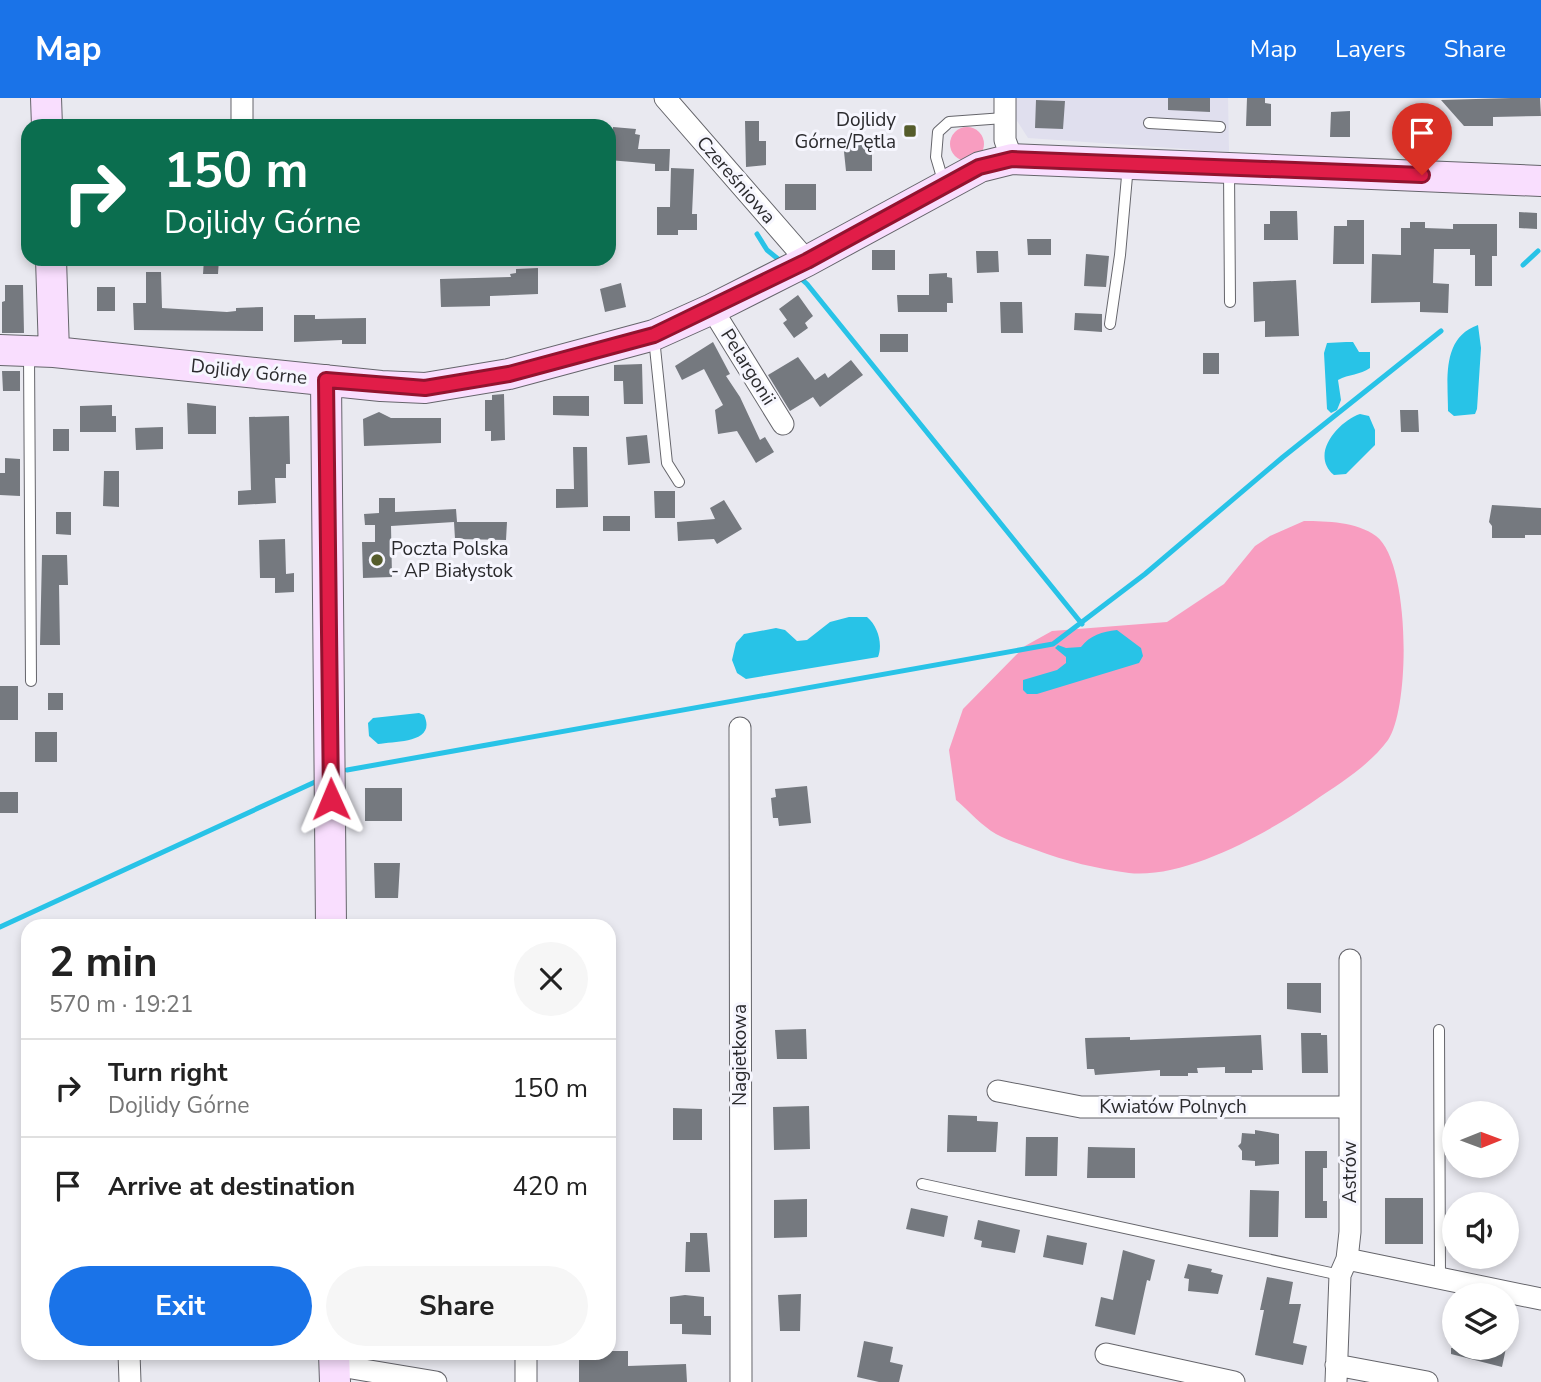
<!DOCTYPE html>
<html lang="en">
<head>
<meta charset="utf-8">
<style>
	body { margin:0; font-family:"Nunito Sans",sans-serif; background:#f6f6f6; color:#222; height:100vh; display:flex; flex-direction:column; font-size:26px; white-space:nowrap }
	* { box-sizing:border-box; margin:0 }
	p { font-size:23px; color:#767676 }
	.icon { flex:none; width:38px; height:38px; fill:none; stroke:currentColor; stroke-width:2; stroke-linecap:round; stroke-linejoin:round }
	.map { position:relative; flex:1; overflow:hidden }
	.side { position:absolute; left:21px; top:821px; width:595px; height:441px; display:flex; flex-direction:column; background:#fff; border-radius:21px; box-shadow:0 4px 10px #0003 }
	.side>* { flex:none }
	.banner { position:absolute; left:21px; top:21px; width:595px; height:147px; border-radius:21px; box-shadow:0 4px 10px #0003; background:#0b6e4f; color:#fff; overflow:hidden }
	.needle { width:46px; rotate:89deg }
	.buttons { position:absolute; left:1442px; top:1003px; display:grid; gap:14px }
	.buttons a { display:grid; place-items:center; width:77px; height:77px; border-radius:50%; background:#fff; box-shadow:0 4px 10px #0003; font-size:35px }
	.pin { position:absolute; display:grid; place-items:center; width:60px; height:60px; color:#fff; margin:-72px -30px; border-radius:50% 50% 50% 0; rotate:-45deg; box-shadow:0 0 7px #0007 }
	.pin .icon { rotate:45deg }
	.me { position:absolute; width:77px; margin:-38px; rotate:359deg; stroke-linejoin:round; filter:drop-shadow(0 0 5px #0008) }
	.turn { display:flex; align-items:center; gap:24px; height:147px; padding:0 28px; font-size:32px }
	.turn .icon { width:91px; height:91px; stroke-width:2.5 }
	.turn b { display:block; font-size:49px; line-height:60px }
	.round { display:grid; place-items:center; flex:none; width:74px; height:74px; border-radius:37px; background:#f6f6f6 }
	.overview { display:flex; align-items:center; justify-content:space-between; height:119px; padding:0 28px }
	h1 { font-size:42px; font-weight:700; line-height:52px }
	.cta { display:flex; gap:14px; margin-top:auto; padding:14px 28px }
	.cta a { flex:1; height:80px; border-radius:42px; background:#1a73e8; color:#fff; font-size:28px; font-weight:700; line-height:80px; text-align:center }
	.cta a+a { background:#f6f6f6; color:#222 }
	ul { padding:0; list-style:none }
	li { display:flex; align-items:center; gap:21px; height:98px; padding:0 28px; border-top:2px solid #e0e0e0 }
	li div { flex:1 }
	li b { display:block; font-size:26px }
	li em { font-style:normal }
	header { display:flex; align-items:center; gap:42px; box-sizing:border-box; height:98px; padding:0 35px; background:#1a73e8; color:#fff }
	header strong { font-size:33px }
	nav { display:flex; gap:38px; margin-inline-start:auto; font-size:24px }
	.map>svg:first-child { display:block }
</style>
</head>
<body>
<header>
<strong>Map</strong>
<nav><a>Map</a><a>Layers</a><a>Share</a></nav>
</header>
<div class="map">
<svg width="1541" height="1284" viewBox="0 0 1541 1284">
	<rect width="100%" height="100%" fill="#e9e9f0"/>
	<path fill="#e0dfee" d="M1014 0H1228L1229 54 1028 40 1014 18Z"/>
	<path fill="#f89dc0" d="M950 46a17 17 0 1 1 34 0a17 17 0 1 1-34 0Z
		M1304 423C1327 423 1357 424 1376 438 1410 463 1411 608 1388 642 1370 667 1339 686 1314 703 1269 734 1186 781 1129 775 1098 771 1065 763 1036 752 1023 747 1009 743 996 736 982 728 969 713 956 702L949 652 963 611 1025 548 1052 533 1167 524 1224 486 1255 448 1270 438Z"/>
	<path fill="#28c3e7" d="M1478 227 1481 250 1477 311 1475 316 1454 318 1448 313C1448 282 1441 240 1478 227Z
		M1346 244H1353L1359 254H1370V270C1360 277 1349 276 1338 282L1341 302 1337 312 1331 315 1327 311 1324 255 1327 245Z
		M1360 316 1369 318 1375 332V347L1346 376 1334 377C1309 356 1339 323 1360 316Z
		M849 519H867C878 528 883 546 878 559L746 581 737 575 732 562 736 545 744 536 776 530 785 532 797 543 807 542 830 524Z
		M1117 532 1141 550 1143 558 1139 565 1037 596H1027L1023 592V582L1057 572 1066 565V559L1055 550 1058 547 1066 550 1081 549C1090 537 1102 534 1117 532Z
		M419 615 424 617C437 645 396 643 378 646L369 638 368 625 373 620Z"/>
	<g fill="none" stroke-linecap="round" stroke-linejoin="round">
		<path stroke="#28c3e7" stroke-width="5" d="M757 136 767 152 783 165
			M1523 167 1538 153
			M798 178 807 186 1082 526
			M347 672 1053 546 1145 476 1283 359 1441 233
			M0 829 315 684"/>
	</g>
	<path fill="#75797f" d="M1168 0H1210V14L1168 12Z
		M1247 0H1265V5L1271 6V28H1246Z
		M1511 0H1540L1541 18 1493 19V28H1464L1441 2Z
		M1036 2 1065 3 1063 31 1035 30Z
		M1350 13V39H1330L1331 14Z
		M745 23H759V43H766V67L746 69Z
		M1408 27H1441L1440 50H1408Z
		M613 29 636 31 635 36 640 37 638 51H670L669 73H655V66L609 62Z
		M843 44H872V73H846Z
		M671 70 694 71 692 116H697V132H678V137H657V109H670Z
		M785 86H816V112H785Z
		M1270 113H1297L1298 142H1264V126H1270Z
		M1519 114 1537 115V131L1519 130Z
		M1347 122H1364V166H1333L1334 128H1347Z
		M1410 124H1425V130L1453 131V126H1497V158H1492V188H1475V157H1470V151H1434L1433 185 1449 186 1448 215 1420 214V204L1371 205 1372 156 1401 157V130H1410Z
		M1027 141H1051V157H1028Z
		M872 152H895V172H872Z
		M976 153H998L999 174 977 175Z
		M1086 156 1109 158 1106 189 1084 188Z
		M204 161H219L218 176H203Z
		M538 170V196L490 198V208L441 209 440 181 511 179 510 176 516 175V171Z
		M146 174H161L162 210 227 214 236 213V210L263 209V233L134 232 133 205H146Z
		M947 175V179L952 180 953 205H947V214H898L897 197H929V176Z
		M1296 182 1299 238 1265 239V223L1254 224 1253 184Z
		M621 185 626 209 605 214 600 191Z
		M5 187H23L24 235H2V204L5 203Z
		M97 189H115V213H97Z
		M798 197 813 218 805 225 808 230 794 240 783 225 787 222 779 211Z
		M1000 204H1022L1023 235H1001Z
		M1075 215 1102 216V234L1074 232Z
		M294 217H315V221L366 220V246H342V242L294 244Z
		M880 236H908V254H880Z
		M713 244 730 276 726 278 740 299 760 342 765 339 774 354 756 365 737 333 718 336 715 312 723 307 704 271 682 282 675 268Z
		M1203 255H1219V276H1203Z
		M798 259 815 282 825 275 828 280 851 262 863 277 820 309 813 299 790 313 768 277Z
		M642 266 643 306H624L623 283H614V267Z
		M2 273H20V293H3Z
		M504 296 505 342 491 343V333H485V302H492V297Z
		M553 298H589V318L553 317Z
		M187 305 216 308V336H188Z
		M112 307V318H116V334H80V308Z
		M1400 312H1418L1419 334H1401Z
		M379 314 391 320H441V345L364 348 363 321Z
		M289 318 290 366H286V380H275L276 405 238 407V393L251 392 249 319Z
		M163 329V351L136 352 135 330Z
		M53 331H69V353H53Z
		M647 337 650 365 628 367 626 339Z
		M573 349H587L588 409 556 410V391H574Z
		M5 360 20 361V398L0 397V375H5Z
		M104 373H119V409L103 408Z
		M654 393H675V420H655Z
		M379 400H395V414L456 411 457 424H507L506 442 455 441 454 424 391 428 392 479 363 480 362 444H375V427H365L364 416 379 415Z
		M724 402 742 431 717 446 714 441 678 443 677 424 715 421 710 410Z
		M1492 407 1541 410V437H1525V440H1492V428L1489 424Z
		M56 414H71V437L56 436Z
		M603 418H630V433H603Z
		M285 441 286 476 294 475V494L275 495V480H260L259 442Z
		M42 457H67L68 487H59L60 547H40Z
		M0 588H18V622H0Z
		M48 595H63V612H48Z
		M35 634H57V664H35Z
		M807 688 811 725 779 728 778 720H773L771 700 776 699 775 691Z
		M365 690H402V723H365Z
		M0 694H18V715H0Z
		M374 765H400L398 800H375Z
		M1287 885H1321V915L1287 911Z
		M806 931 807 961H777L775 932Z
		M1301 935H1321V937H1327L1328 975H1302Z
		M1261 937 1263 972H1252V975H1225V969L1197 970 1198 975H1188V978H1160V972L1095 977 1094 971H1087L1085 940 1130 939V942Z
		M809 1008 810 1051 774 1052 773 1009Z
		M673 1010 702 1011V1042H673Z
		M948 1017 977 1018V1023L998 1024 996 1054H947Z
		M1255 1032 1279 1036V1066L1255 1068V1063L1242 1062V1053L1238 1048 1241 1045 1242 1035 1255 1036Z
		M1026 1039H1058L1057 1078H1025Z
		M1088 1049 1135 1050V1080H1087Z
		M1305 1053H1327V1070H1323V1103H1327V1120H1305Z
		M1250 1092 1279 1093 1278 1139H1249Z
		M1385 1100H1423V1146H1385Z
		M807 1101V1139L774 1140V1102Z
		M911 1110 948 1118 944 1139 906 1131Z
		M978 1122 1020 1132 1015 1155 981 1149 982 1143 974 1141Z
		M690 1135H707L710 1174H685L686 1144H690Z
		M1047 1137 1087 1145 1083 1167 1043 1159Z
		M1123 1152 1155 1162 1150 1183 1147 1182 1135 1237 1095 1228 1101 1199 1113 1202Z
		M1188 1166 1212 1171 1211 1174 1223 1177 1218 1196 1188 1193 1189 1181 1184 1180Z
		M1267 1179 1293 1184 1289 1206H1301L1293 1245 1307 1248 1303 1267 1255 1257 1264 1212H1260Z
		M801 1196 800 1233H780L778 1197Z
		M685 1197 704 1199V1218H711V1237L682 1236V1226H670V1199Z
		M864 1243 893 1249 890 1264 903 1267 899 1284H879L857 1279Z
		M1451 1250H1506L1502 1269 1451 1256Z
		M609 1253H628V1268L686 1266 687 1284H579V1255Z"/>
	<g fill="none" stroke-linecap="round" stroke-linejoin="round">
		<defs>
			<path id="lane" d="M1149 25 1220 29
				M1229 72 1230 204
				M944 86 936 59 938 34 949 24 1004 20
				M1110 226 1120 157 1128 67
				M654 240 667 365 679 384
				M29 256 31 583
				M1439 932 1440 1181
				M922 1086 1340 1177"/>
			<path id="street" d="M242 0V28
				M665 0 807 163
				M1005 0V42L1012 61
				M712 211 783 326
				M740 630 741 1284
				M998 993 1081 1009H1350
				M1347 1161 1541 1201
				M129 1255 130 1284
				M1106 1256 1234 1284
				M334 1267 436 1284
				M1336 1267 1427 1284
				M526 1284V1255
				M1336 1284 1340 1177 1347 1161 1350 1134V862"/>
			<path id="secondary" d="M46 0 47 28
				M51 161 54 254
				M0 252 54 254 381 288 425 290 509 276 654 237 712 211 807 163 980 69 1012 61 1541 83
				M326 282 331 828
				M334 1255 335 1284"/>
		</defs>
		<use href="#lane" stroke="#65656b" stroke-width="12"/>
		<use href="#street" stroke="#65656b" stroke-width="23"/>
		<use href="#secondary" stroke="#65656b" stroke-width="32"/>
		<use href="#lane" stroke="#fff" stroke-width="10"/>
		<use href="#street" stroke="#fff" stroke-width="21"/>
		<use href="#secondary" stroke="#f9defe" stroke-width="30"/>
	</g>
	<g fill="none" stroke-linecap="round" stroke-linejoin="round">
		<defs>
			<path id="route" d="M331 701 326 282 425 290 509 276 654 237 807 163 979 69 1012 61 1422 77"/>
		</defs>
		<use href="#route" stroke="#92132f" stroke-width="18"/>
		<use href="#route" stroke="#e11d48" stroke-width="12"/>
	</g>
	<g fill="#555c2b" stroke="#f6f6fe" stroke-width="2.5">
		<rect x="903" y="26" width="14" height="14" rx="3.5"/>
		<circle cx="377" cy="462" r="7"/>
	</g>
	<g text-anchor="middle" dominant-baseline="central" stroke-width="6" stroke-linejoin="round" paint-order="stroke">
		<g font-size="19" fill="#2b2b2e" stroke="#f6f6fe" text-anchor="end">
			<text x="896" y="22">Dojlidy<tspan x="896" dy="22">Górne/Pętla</tspan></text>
			<text x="391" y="451" text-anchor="start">Poczta Polska<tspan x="391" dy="22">- AP Białystok</tspan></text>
		</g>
		<g font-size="19" fill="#2b2b2e" stroke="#f6f6fe">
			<text transform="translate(736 82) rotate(49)">Czereśniowa</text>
			<text transform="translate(748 269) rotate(58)">Pelargonii</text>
			<text transform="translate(249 274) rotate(6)">Dojlidy Górne</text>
			<text transform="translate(740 957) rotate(-90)">Nagietkowa</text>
			<text x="1173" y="1009">Kwiatów Polnych</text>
			<text transform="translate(1350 1074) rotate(-90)">Astrów</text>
		</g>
	</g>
</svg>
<div class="buttons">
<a><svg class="needle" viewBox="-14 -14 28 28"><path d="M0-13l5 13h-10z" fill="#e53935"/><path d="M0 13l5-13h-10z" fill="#767676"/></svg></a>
<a><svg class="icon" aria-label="sound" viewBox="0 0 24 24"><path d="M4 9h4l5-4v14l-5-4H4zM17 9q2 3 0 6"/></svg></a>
<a><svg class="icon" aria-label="layers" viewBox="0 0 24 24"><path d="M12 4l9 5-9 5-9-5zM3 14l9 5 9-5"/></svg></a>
</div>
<div class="pin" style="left:1422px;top:77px;background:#d93025"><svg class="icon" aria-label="arrive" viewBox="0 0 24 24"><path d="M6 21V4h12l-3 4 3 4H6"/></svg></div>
<svg class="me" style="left:331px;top:701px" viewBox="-20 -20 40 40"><path d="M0-17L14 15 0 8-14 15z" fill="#e11d48" stroke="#fff" stroke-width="4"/></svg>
<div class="banner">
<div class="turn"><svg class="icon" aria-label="right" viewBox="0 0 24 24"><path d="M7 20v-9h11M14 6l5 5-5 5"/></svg><div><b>150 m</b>Dojlidy Górne</div></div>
</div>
<section class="side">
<div class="overview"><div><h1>2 min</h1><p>570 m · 19:21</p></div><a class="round"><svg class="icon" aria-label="close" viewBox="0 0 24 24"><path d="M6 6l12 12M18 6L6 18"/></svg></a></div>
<ul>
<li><svg class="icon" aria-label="right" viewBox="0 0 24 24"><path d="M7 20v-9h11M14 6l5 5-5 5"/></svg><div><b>Turn right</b><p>Dojlidy Górne</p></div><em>150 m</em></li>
<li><svg class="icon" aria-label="arrive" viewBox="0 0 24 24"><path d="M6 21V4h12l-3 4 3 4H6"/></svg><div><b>Arrive at destination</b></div><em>420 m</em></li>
</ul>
<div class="cta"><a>Exit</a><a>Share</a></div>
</section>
</div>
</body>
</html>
